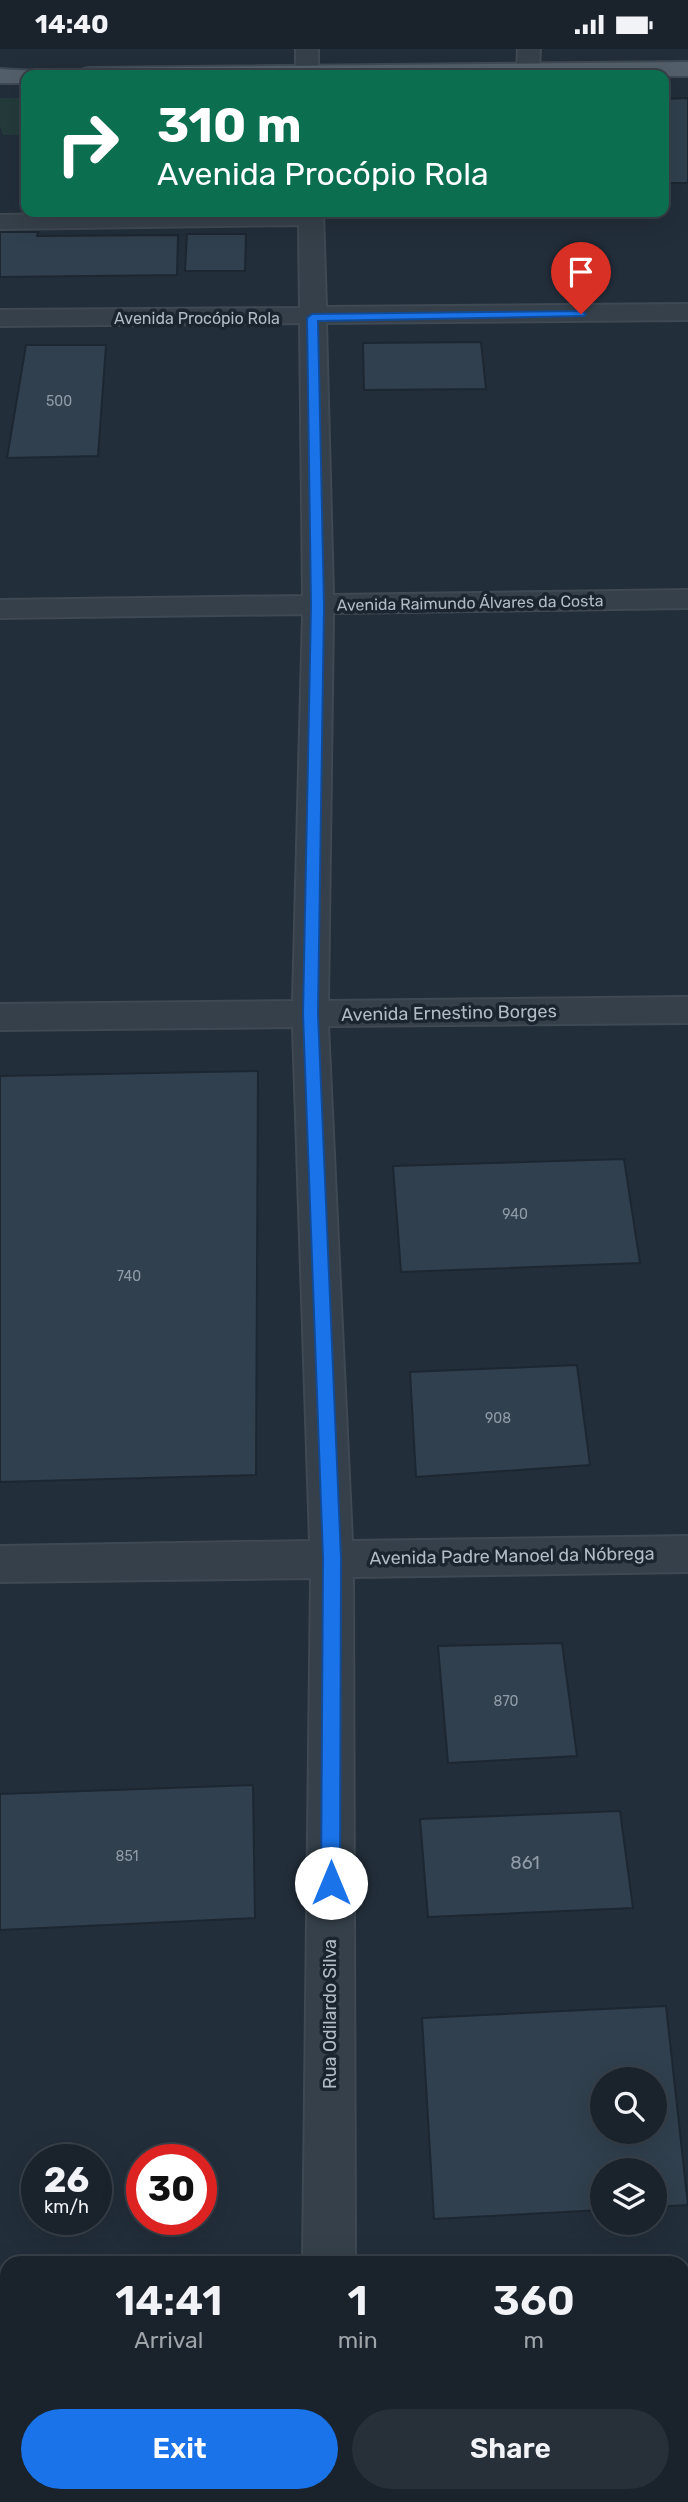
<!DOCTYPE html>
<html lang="en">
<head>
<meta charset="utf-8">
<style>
	body { margin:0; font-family:Rubik,sans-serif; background:#272f38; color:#f1f3f6; height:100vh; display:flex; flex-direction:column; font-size:26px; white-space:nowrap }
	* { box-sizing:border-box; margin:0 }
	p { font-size:23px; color:#9fa4a9 }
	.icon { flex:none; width:38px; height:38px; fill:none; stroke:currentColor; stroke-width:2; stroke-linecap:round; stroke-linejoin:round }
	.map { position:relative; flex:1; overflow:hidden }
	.panel { position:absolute; left:0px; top:2207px; width:690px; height:247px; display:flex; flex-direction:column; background:#1a222c; border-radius:21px 21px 0 0; box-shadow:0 7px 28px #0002,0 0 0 2px #383f48 }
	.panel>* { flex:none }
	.banner { position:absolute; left:21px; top:21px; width:648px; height:147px; border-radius:14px; box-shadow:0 7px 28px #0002,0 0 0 2px #383f48; background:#0b6e4f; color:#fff; overflow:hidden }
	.fabs { position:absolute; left:590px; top:2018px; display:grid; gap:14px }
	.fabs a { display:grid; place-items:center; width:77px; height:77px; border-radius:50%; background:#1a222c; box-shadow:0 7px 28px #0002,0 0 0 2px #383f48; font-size:35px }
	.speed { position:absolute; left:21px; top:2095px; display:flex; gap:14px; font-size:35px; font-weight:700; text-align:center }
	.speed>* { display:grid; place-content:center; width:91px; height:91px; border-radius:50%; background:#1a222c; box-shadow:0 7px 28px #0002,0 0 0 2px #383f48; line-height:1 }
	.speed small { font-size:18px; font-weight:400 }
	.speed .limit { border:10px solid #d22; background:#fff; color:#111 }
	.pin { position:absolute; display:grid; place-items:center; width:60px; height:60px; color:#fff; margin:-72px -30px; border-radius:50% 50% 50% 0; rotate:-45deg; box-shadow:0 0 7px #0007 }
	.pin .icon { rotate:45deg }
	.me { position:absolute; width:77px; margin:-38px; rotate:0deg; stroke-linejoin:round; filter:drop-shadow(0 0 5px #0008) }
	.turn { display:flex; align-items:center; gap:24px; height:147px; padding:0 21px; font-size:32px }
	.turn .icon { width:91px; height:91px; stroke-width:2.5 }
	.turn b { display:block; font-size:49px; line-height:60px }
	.eta { display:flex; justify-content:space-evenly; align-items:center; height:119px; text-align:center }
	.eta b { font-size:42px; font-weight:600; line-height:49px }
	.action { display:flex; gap:14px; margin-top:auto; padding:14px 21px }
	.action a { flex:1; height:80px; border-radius:42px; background:#1a73e8; color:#fff; font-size:28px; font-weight:600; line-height:80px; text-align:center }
	.action a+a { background:#272f38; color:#f1f3f6 }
	.status { display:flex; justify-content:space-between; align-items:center; height:49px; padding:0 35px; background:#1a222c; direction:ltr }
	.status svg { height:19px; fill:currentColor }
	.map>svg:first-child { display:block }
</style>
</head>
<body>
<div class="status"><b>14:40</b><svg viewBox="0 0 49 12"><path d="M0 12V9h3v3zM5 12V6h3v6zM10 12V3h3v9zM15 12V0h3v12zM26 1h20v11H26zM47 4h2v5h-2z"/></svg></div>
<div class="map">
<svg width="688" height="2453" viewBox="0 0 688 2453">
	<rect width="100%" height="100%" fill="#222e3a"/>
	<path fill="#243a3b" d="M0 49H26V86H3L0 78Z"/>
	<path fill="#31404e" stroke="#1d2731" stroke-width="2" fill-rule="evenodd" d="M688 49V134H663V50Z
		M0 183H38L37 187 178 186 177 226 0 228Z
		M187 185H246L245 222H185Z
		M481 293 486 340 364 341 363 294Z
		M26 296H106L98 407 7 409Z
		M258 1022 256 1426 0 1433V1027Z
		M624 1110 640 1214 401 1223 393 1117Z
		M577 1316 590 1416 416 1428 410 1323Z
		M562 1594 577 1707 448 1714 438 1597Z
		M253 1736 255 1869 0 1881V1745Z
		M620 1762 633 1859 428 1868 420 1770Z
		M666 1957 688 2156 654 2158V2121H602V2161L434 2170 422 1969ZM602 2030H654V2082H602Z
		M682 2422H688V2453H464V2446H682Z"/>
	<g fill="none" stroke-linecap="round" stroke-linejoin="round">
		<defs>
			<path id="minor" d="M296 0H318V26H296Z
				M518 0H540L539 21 536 26H520L517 21Z
				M178 163H323L326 258 688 255V271L326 274 333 546 688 541V559L333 564 328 952 688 948V974L328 977 352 1492 688 1487V1523L353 1528 355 2214H303L311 1529 0 1533V1497L310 1492 293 978 0 981V955L293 952 303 565 0 569V551L303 547 300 274 0 277V261L300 259 299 176 0 180V166Z
				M682 2301H688V2353H682Z
				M0 2309H7V2363H0Z
				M303 2446H357V2453H303Z"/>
			<path id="major" d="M688 13V27L78 26 81 21 89 19Z
				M0 20 34 22 37 26H26V34H0Z"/>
		</defs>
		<use href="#minor" stroke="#3f4953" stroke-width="4"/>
		<use href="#major" stroke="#3f4953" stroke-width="4"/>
		<use href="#minor" fill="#36404a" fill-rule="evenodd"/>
		<use href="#major" fill="#535f6a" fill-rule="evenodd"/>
	</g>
	<path fill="#1a73e8" stroke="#114b97" stroke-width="2" d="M581 262 586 265 584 267 318 272 324 557 318 965 341 1509 340 1834 337 1841 331 1843 324 1841 321 1834 323 1509 303 965 311 557 307 269 312 265Z"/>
	<g text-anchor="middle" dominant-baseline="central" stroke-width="7" stroke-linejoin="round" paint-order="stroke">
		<g font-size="14" fill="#909ba7">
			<text x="59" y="352">500</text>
			<text x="515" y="1165">940</text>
			<text x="129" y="1227">740</text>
			<text x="498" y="1369">908</text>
			<text x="506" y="1652">870</text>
			<text x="127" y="1807">851</text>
		</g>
		<g font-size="16" fill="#b1bbc6" stroke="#1b252f">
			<text x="197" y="269">Avenida Procópio Rola</text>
			<text transform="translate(470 554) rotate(-1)">Avenida Raimundo Álvares da Costa</text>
		</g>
		<g font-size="18" fill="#b1bbc6" stroke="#1b252f">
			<text transform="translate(449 964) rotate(-1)">Avenida Ernestino Borges</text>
			<text transform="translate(512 1507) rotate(-1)">Avenida Padre Manoel da Nóbrega</text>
			<text transform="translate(330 1965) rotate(-90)">Rua Odilardo Silva</text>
		</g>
		<g font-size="18" fill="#909ba7">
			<text x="525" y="1814">861</text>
		</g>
	</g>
</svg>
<div class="fabs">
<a><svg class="icon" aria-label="search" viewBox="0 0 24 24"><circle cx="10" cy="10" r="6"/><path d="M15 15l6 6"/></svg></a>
<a><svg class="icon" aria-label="layers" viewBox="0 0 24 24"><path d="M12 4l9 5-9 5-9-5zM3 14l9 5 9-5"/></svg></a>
</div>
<div class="speed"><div>26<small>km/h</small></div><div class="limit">30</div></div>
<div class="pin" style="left:581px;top:265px;background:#d93025"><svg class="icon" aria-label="arrive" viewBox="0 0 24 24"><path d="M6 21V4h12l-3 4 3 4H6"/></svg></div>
<svg class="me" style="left:331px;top:1834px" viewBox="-20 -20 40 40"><circle r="19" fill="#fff"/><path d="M0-13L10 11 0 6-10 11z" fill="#1a73e8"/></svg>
<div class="banner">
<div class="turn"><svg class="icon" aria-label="right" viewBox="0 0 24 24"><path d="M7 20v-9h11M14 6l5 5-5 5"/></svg><div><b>310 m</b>Avenida Procópio Rola</div></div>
</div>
<section class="panel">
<div class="eta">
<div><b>14:41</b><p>Arrival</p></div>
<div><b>1</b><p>min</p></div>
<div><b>360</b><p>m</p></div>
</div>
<div class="action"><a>Exit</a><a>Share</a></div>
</section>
</div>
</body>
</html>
